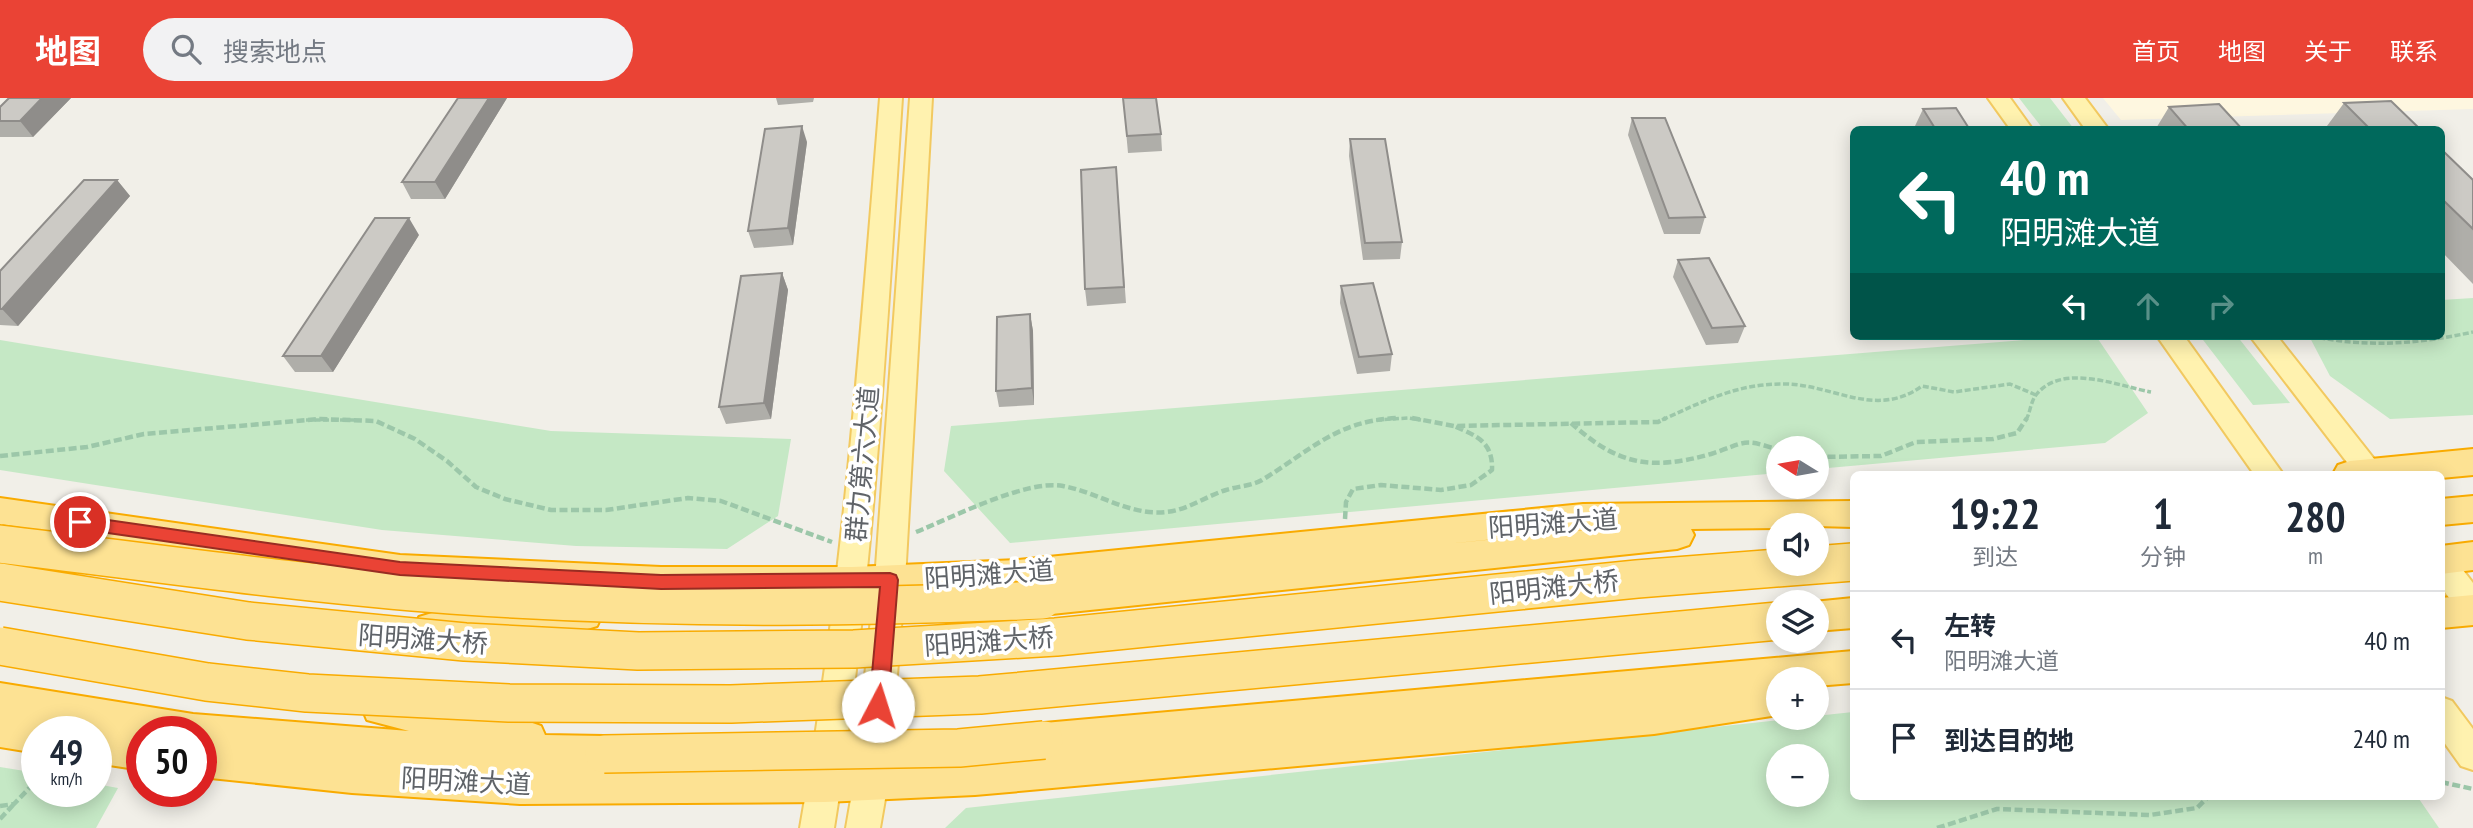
<!DOCTYPE html>
<html lang="zh">
<head>
<meta charset="utf-8">
<style>
	body { margin:0; font-family:"PT Sans Narrow","Noto Sans SC",sans-serif; background:#f2f2f3; color:#1f2937; height:100vh; display:flex; flex-direction:column; font-size:26px; white-space:nowrap }
	* { box-sizing:border-box; margin:0 }
	p { font-size:23px; color:#747a83 }
	.icon { flex:none; width:38px; height:38px; fill:none; stroke:currentColor; stroke-width:2; stroke-linecap:round; stroke-linejoin:round }
	.map { position:relative; flex:1; overflow:hidden }
	.side { position:absolute; left:1850px; top:373px; width:595px; height:329px; display:flex; flex-direction:column; background:#fff; border-radius:10px; box-shadow:0 4px 18px #0003 }
	.side>* { flex:none }
	.guide { position:absolute; left:1850px; top:28px; width:595px; height:214px; border-radius:10px; box-shadow:0 4px 18px #0003; background:#00695c; color:#fff; overflow:hidden }
	.needle { width:46px; rotate:281deg }
	.buttons { position:absolute; left:1766px; top:338px; display:grid; gap:14px }
	.buttons a { display:grid; place-items:center; width:63px; height:63px; border-radius:50%; background:#fff; box-shadow:0 4px 18px #0003; font-size:35px }
	.speed { position:absolute; left:21px; top:618px; display:flex; gap:14px; font-size:35px; font-weight:700; text-align:center }
	.speed>* { display:grid; place-content:center; width:91px; height:91px; border-radius:50%; background:#fff; box-shadow:0 4px 18px #0003; line-height:1 }
	.speed small { font-size:18px; font-weight:400 }
	.speed .limit { border:10px solid #d22; background:#fff; color:#111 }
	.pin { position:absolute; display:grid; place-items:center; width:60px; height:60px; color:#fff; margin:-30px; border:4px solid #fff; border-radius:50%; box-shadow:0 2px 7px #0007 }
	.me { position:absolute; width:77px; margin:-38px; rotate:5deg; stroke-linejoin:round; filter:drop-shadow(0 0 5px #0008) }
	.turn { display:flex; align-items:center; gap:24px; height:147px; padding:0 35px; font-size:32px }
	.turn .icon { width:91px; height:91px; stroke-width:2.5 }
	.turn b { display:block; font-size:49px; line-height:60px }
	.lanes { display:flex; align-items:center; height:66px; padding:0 35px; background:#0003; justify-content:center; gap:35px; direction:ltr }
	.lanes .off { opacity:.35 }
	.eta { display:flex; justify-content:space-evenly; align-items:center; height:119px; text-align:center }
	.eta b { font-size:42px; font-weight:700; line-height:49px }
	ul { padding:0; list-style:none }
	li { display:flex; align-items:center; gap:21px; height:98px; padding:0 35px; border-top:2px solid #e0e1e3 }
	li div { flex:1 }
	li b { display:block; font-size:26px }
	li em { font-style:normal }
	header { display:flex; align-items:center; gap:42px; box-sizing:border-box; height:98px; padding:0 35px; background:#ea4335; color:#fff }
	header strong { font-size:33px }
	nav { display:flex; gap:38px; margin-inline-start:auto; font-size:24px }
	.search { width:490px; height:63px; background:#f2f2f3; display:flex; align-items:center; gap:18px; box-sizing:border-box; padding:0 24px; border-radius:38px; color:#747a83; font-size:26px }
	.map>svg:first-child { display:block }
</style>
</head>
<body>
<header>
<strong>地图</strong>
<div class="search"><svg class="icon" aria-label="search" viewBox="0 0 24 24"><circle cx="10" cy="10" r="6"/><path d="M15 15l6 6"/></svg>搜索地点</div>
<nav><a>首页</a><a>地图</a><a>关于</a><a>联系</a></nav>
</header>
<div class="map">
<svg width="2473" height="730" viewBox="0 0 2473 730">
	<rect width="100%" height="100%" fill="#f1efe8"/>
	<path fill="#fef7e0" d="M2103 0H2473V11L2121 22Z"/>
	<path fill="#c5e8c5" fill-rule="evenodd" d="M2019 0H2050L2074 31H2043Z
		M2473 200V317L2390 321 2330 278 2309 238H2441V202Z
		M2074 238H2096L2148 315 2105 345 1817 371 1816 350H1778V375L1010 445 944 373 951 328Z
		M2200 238H2237L2290 305 2253 307Z
		M0 242 551 333 791 341 778 418 727 451 576 448 382 432 0 372Z
		M1853 614V698H2417L2439 730H945L966 710ZM1778 658H1816V696H1778Z
		M0 669 37 675V693H96V686L118 690 96 730H0Z"/>
	<g fill="none" stroke-linecap="round" stroke-linejoin="round">
		<defs>
			<path id="major" d="M880 0H902C886 244 873 488 834 730H800C843 488 860 244 880 0Z
				M910 0H932L905 482 888 684 880 730H846L854 684 875 482Z
				M1988 0H2010L2033 32H2011Z
				M2063 0H2085L2109 32H2086Z
				M2157 238H2184L2283 376H2254Z
				M2250 238H2277L2386 376H2356Z
				M2441 454 2452 458 2473 485V521L2462 517 2441 489Z
				M2441 599 2452 603 2473 631V672L2461 668 2441 640Z"/>
			<path id="highway" d="M2473 351V377L2441 380V376H2333L2338 367 2350 363Z
				M2473 398V424L2441 427V401Z
				M0 400 400 457 661 469H852L1018 462 1583 406 1853 403V429L1778 427V430L1691 431 1694 437 1689 447 1677 451 1042 517 1029 513 1024 502 1029 491 1039 488 852 499H661L400 485 0 426ZM1583 432H1586L1446 446Z
				M2473 444V472L2441 476V448Z
				M2473 497V527L2441 530V500Z
				M1853 500V530L1816 533V504H1813Z
				M584 502 597 506 602 517 597 528 584 532 432 545 419 541 414 530 419 519 432 515Z
				M1853 553V585L1816 588V581H1778V617L1654 636 975 697 825 704 520 706 352 695 201 679V634H142V672L96 665V634L52 628 54 634H37V655L0 649V585L193 616 409 633 367 622 362 610 367 598 381 593 527 623 541 628 545 637 604 638 618 643 624 656 617 669 825 668 1034 656 1030 654 1024 642 1030 630 1044 625Z"/>
		</defs>
		<use href="#major" stroke="#f2c960" stroke-width="4"/>
		<use href="#highway" stroke="#f9ab00" stroke-width="4"/>
		<path stroke="#9cc7a9" stroke-width="3.5" stroke-dasharray="6 2.5" stroke-linecap="butt" d="M2311 238C2367 250 2418 246 2473 234
			M306 322H354
			M1376 322 1409 320 1421 322
			M1662 322C1704 303 1738 285 1786 286 1834 287 1876 321 1922 288L1954 294 2010 286 2036 297
			M2026 322C2030 315 2031 303 2036 297 2062 264 2118 288 2151 294"/>
		<path stroke="#9cc7a9" stroke-width="4.5" stroke-dasharray="8 3.5" stroke-linecap="butt" d="M1412 320 1454 328 1658 324 1666 320
			M1571 325C1618 367 1650 373 1711 356 1745 345 1742 339 1778 352
			M0 358 87 349 144 336 320 321 376 323 415 341 447 363 476 389 505 401 551 412H606L688 400 721 403 832 444
			M1816 359 1881 358 1916 344 1993 341 2017 335 2027 320
			M1345 421 1346 404 1353 391 1381 387 1441 392 1471 387 1492 372C1493 344 1477 338 1454 328
			M916 434C951 420 1027 381 1063 388 1097 394 1130 418 1166 414 1188 412 1206 398 1226 392 1238 388 1252 388 1262 382 1310 353 1336 323 1396 320
			M2441 684 2473 691
			M0 708 14 706 37 682
			M0 721 14 706
			M1937 730 1997 711 2150 717 2197 710 2209 698"/>
		<use href="#major" fill="#fff2af" fill-rule="evenodd"/>
		<use href="#highway" fill="#fde293" fill-rule="evenodd"/>
		<defs>
			<path id="highway-bridge" d="M0 446C150 464 300 486 451 497 648 511 845 511 1042 502
				M0 484 248 523 465 544 638 553 854 551 1056 539 1637 481 1853 464
				M0 548 207 584 307 595 509 605 731 606 980 597 1778 523
				M604 656 959 650 1044 642"/>
		</defs>
		<use href="#highway-bridge" stroke="#f9ab00" stroke-width="40" stroke-linecap="butt"/>
		<use href="#highway-bridge" stroke="#fde293" stroke-width="37"/>
	</g>
	<path fill="#afaea9" d="M9 0H71L33 39H0V9Z
		M458 0H507L445 101H411L402 84Z
		M776 0H814L813 4 778 7Z
		M1123 0 1161 36 1162 53 1128 55Z
		M2344 5 2421 32H2324Z
		M2169 9 2243 32H2155Z
		M1923 11 1970 32H1918L1915 28Z
		M1632 20 1705 119 1700 136H1664L1628 37Z
		M1350 41 1402 144 1400 161 1363 162 1349 58Z
		M807 44 793 147 754 150 748 133Z
		M2441 51 2473 82V186L2441 153Z
		M1116 69 1126 205 1087 208 1085 191Z
		M117 82 130 98 18 228 0 227V173Z
		M419 137 333 274H295L283 258Z
		M1678 162 1745 228 1738 245 1706 247 1673 179Z
		M782 175 788 192 771 321 726 326 719 309Z
		M1341 188 1392 256 1390 273 1357 276 1340 205Z
		M1030 216 1033 233 1034 307 999 309 996 293Z"/>
	<path fill="#8f8d8a" d="M42 0H71L33 39 20 23Z
		M489 0H507L445 101 435 84Z
		M802 28 807 44 793 147 788 130Z
		M117 82 130 98 18 228 2 211Z
		M409 120 419 137 333 274 321 258Z
		M782 175 788 192 771 321 764 305Z
		M1030 216 1033 233 1034 307 1032 290Z"/>
	<path fill="#cccac5" stroke="#8f8d8a" stroke-width="2" d="M9 0H42L20 23H0V9Z
		M458 0H489L435 84H402Z
		M1123 0H1156L1161 36 1127 38Z
		M2391 3 2421 32H2371L2344 5Z
		M2219 6 2243 32H2189L2169 9Z
		M1956 10 1970 32H1936L1923 11Z
		M1632 20H1665L1705 119 1669 120Z
		M802 28 788 130 748 133 765 31Z
		M1350 41H1385L1402 144 1365 145Z
		M2441 51 2473 82V131L2441 100Z
		M1116 69 1124 189 1085 191 1081 72Z
		M84 82H117L2 211H0V173Z
		M375 120H409L321 258H283Z
		M1709 160 1745 228 1712 230 1678 162Z
		M782 175 764 305 719 309 741 178Z
		M1373 185 1392 256 1359 259 1341 188Z
		M1030 216 1032 290 996 293 997 219Z"/>
	<path fill="#ea4335" stroke="#982c22" stroke-width="2" d="M80 418 400 464 661 477 890 475 896 477 898 482 888 608 885 614 878 616 872 614 869 608 880 489 661 491 400 477 80 431 74 429 72 424 74 420Z"/>
	<g text-anchor="middle" dominant-baseline="central" stroke-width="7" stroke-linejoin="round" paint-order="stroke">
		<g font-size="26" fill="#5f6368" stroke="#fff">
			<text transform="translate(862 366) rotate(-85)">群力第六大道</text>
			<text transform="translate(1553 425) rotate(-4)">阳明滩大道</text>
			<text transform="translate(989 476) rotate(-4)">阳明滩大道</text>
			<text transform="translate(1554 489) rotate(-6)">阳明滩大桥</text>
			<text transform="translate(423 541) rotate(4)">阳明滩大桥</text>
			<text transform="translate(989 543) rotate(-4)">阳明滩大桥</text>
			<text transform="translate(466 683) rotate(3)">阳明滩大道</text>
		</g>
	</g>
</svg>
<div class="buttons">
<a><svg class="needle" viewBox="-14 -14 28 28"><path d="M0-13l5 13h-10z" fill="#e53935"/><path d="M0 13l5-13h-10z" fill="#747a83"/></svg></a>
<a><svg class="icon" aria-label="sound" viewBox="0 0 24 24"><path d="M4 9h4l5-4v14l-5-4H4zM17 9q2 3 0 6"/></svg></a>
<a><svg class="icon" aria-label="layers" viewBox="0 0 24 24"><path d="M12 4l9 5-9 5-9-5zM3 14l9 5 9-5"/></svg></a>
<a>+</a>
<a>−</a>
</div>
<div class="speed"><div>49<small>km/h</small></div><div class="limit">50</div></div>
<div class="pin" style="left:80px;top:424px;background:#d93025"><svg class="icon" aria-label="arrive" viewBox="0 0 24 24"><path d="M6 21V4h12l-3 4 3 4H6"/></svg></div>
<svg class="me" style="left:878px;top:608px" viewBox="-20 -20 40 40"><circle r="19" fill="#fff"/><path d="M0-13L10 11 0 6-10 11z" fill="#ea4335"/></svg>
<div class="guide">
<div class="turn"><svg class="icon" aria-label="left" viewBox="0 0 24 24"><path d="M17 20v-9H6M10 6l-5 5 5 5"/></svg><div><b>40 m</b>阳明滩大道</div></div>
<div class="lanes"><svg class="icon" aria-label="left" viewBox="0 0 24 24"><path d="M17 20v-9H6M10 6l-5 5 5 5"/></svg><svg class="icon off" aria-label="ahead" viewBox="0 0 24 24"><path d="M12 20V5M6 11l6-6 6 6"/></svg><svg class="icon off" aria-label="right" viewBox="0 0 24 24"><path d="M7 20v-9h11M14 6l5 5-5 5"/></svg></div>
</div>
<section class="side">
<div class="eta">
<div><b>19:22</b><p>到达</p></div>
<div><b>1</b><p>分钟</p></div>
<div><b>280</b><p>m</p></div>
</div>
<ul>
<li><svg class="icon" aria-label="left" viewBox="0 0 24 24"><path d="M17 20v-9H6M10 6l-5 5 5 5"/></svg><div><b>左转</b><p>阳明滩大道</p></div><em>40 m</em></li>
<li><svg class="icon" aria-label="arrive" viewBox="0 0 24 24"><path d="M6 21V4h12l-3 4 3 4H6"/></svg><div><b>到达目的地</b></div><em>240 m</em></li>
</ul>
</section>
</div>
</body>
</html>
